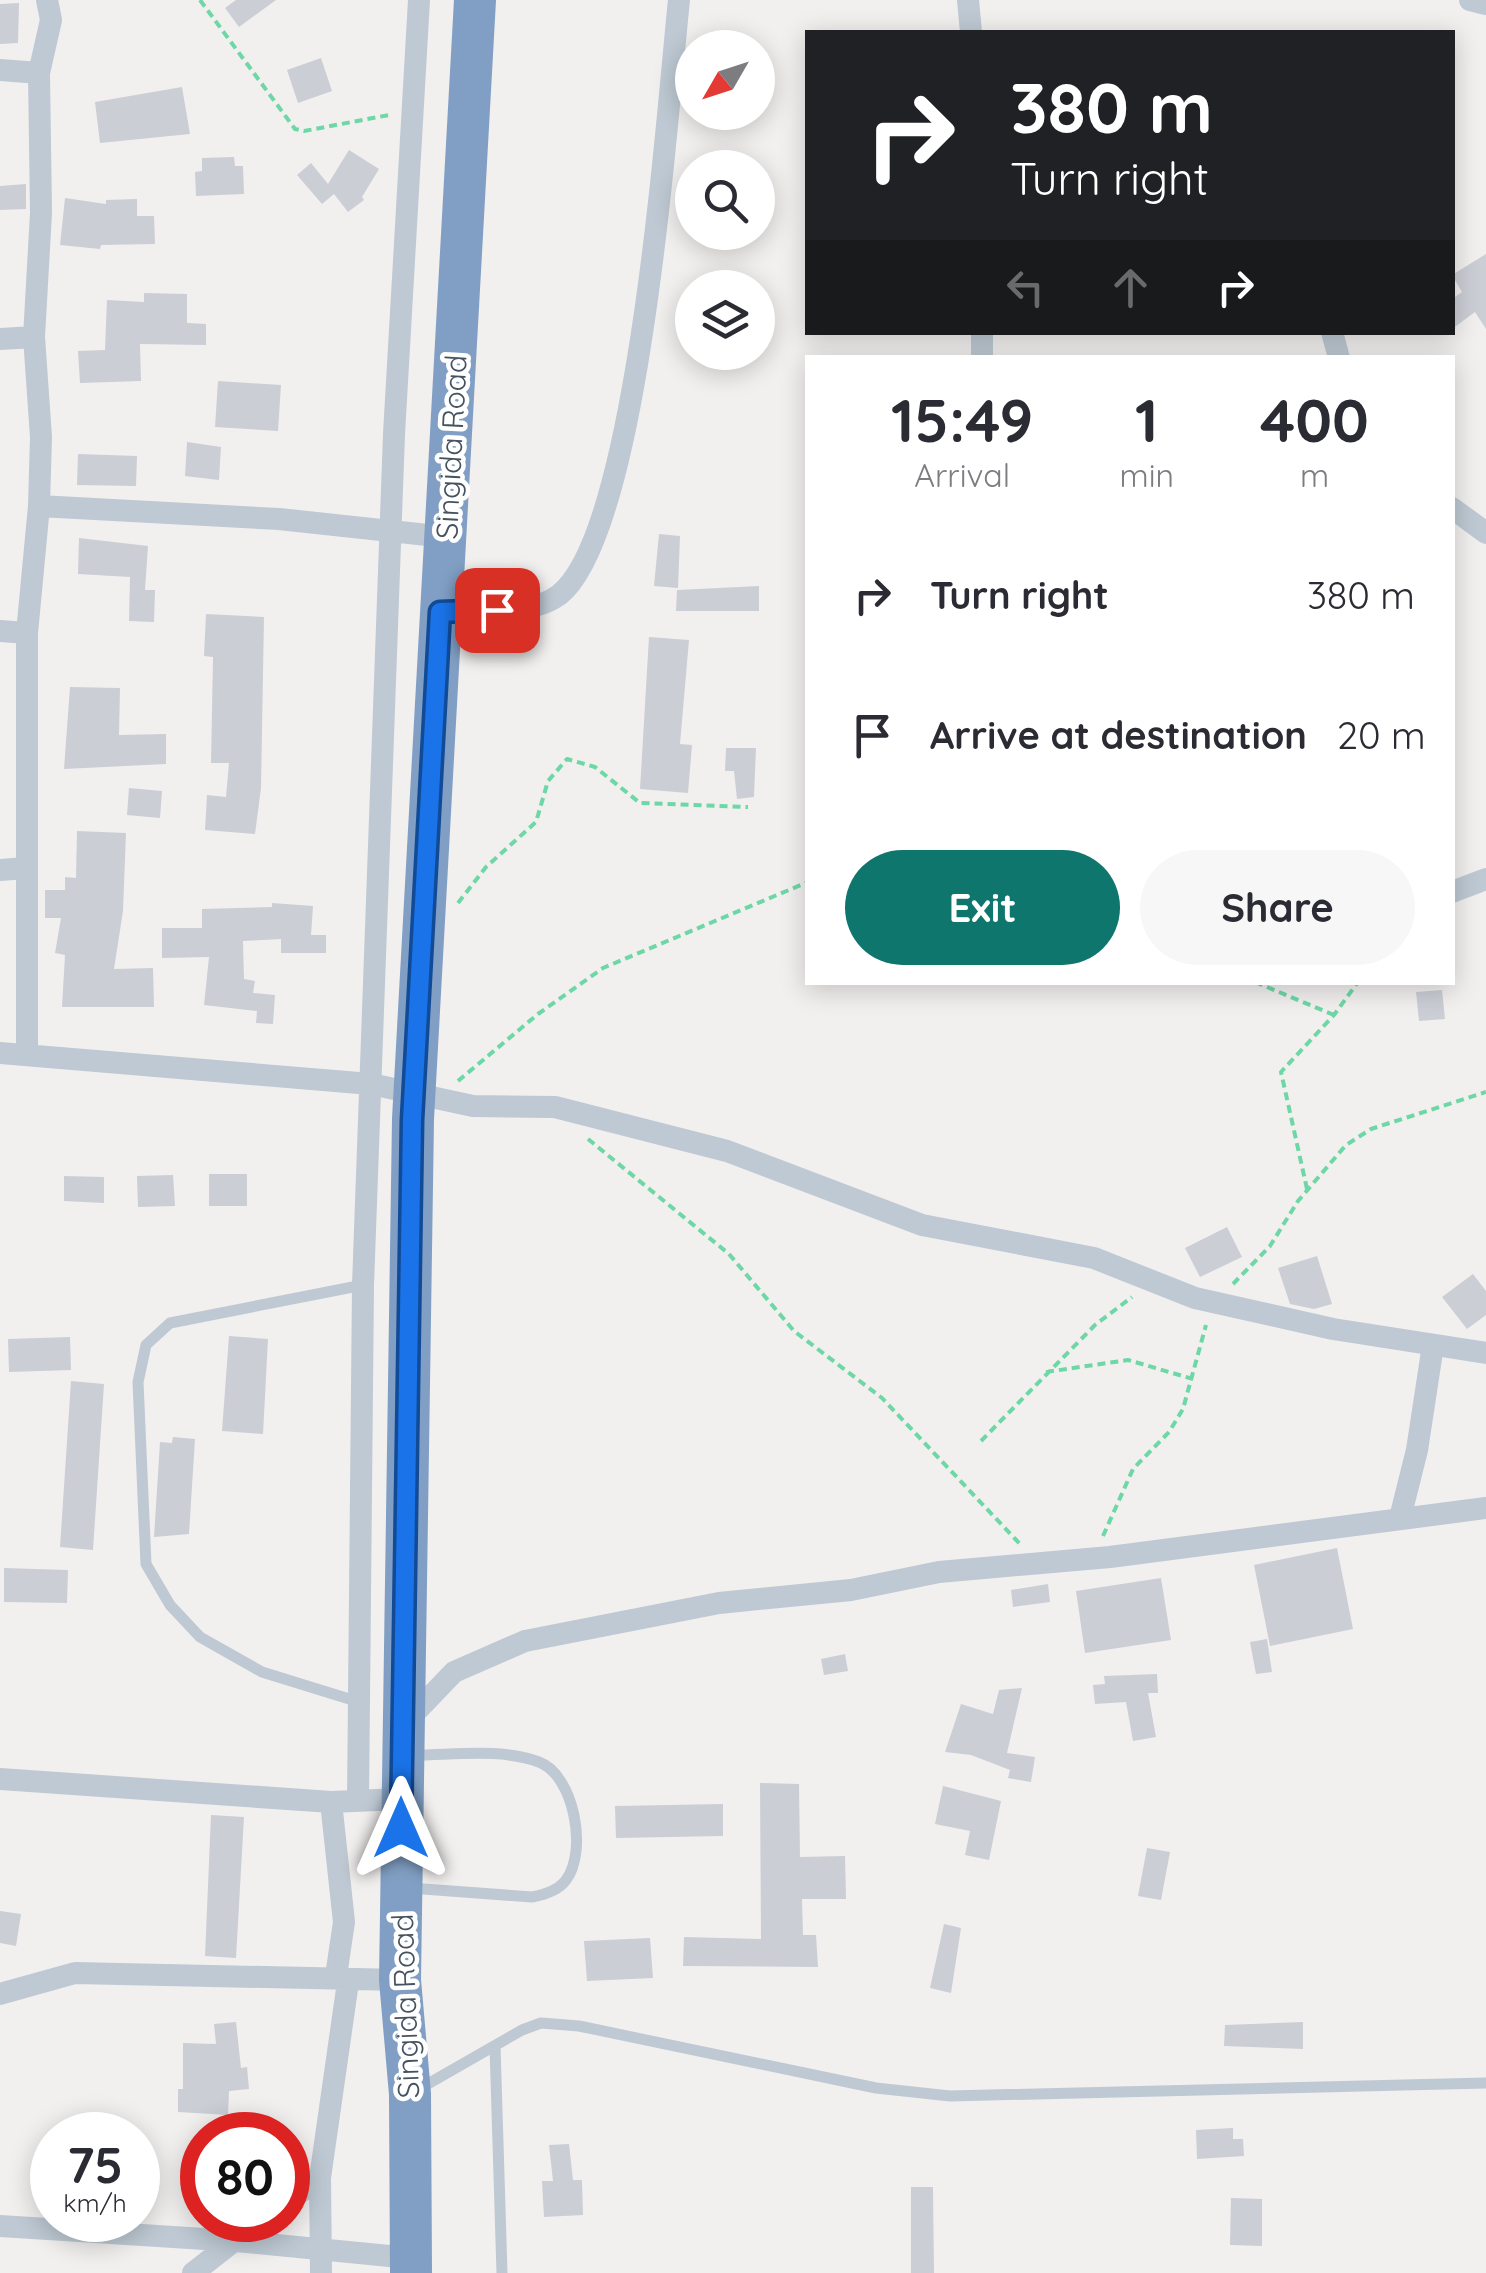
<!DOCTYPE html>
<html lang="en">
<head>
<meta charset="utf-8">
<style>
	body { margin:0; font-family:Quicksand,sans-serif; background:#f7f7f7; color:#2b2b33; height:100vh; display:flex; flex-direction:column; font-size:38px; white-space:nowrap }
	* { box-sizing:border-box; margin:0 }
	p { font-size:32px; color:#7c7c81 }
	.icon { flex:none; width:55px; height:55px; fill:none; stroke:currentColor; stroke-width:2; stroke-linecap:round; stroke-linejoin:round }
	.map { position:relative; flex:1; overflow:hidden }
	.side { position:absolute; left:805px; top:355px; width:650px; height:630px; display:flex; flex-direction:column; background:#fff; border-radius:0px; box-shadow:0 5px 25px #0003 }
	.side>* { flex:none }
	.hud { position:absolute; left:805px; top:30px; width:650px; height:305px; border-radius:0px; box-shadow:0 5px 25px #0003; background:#202124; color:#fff; overflow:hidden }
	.needle { width:65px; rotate:231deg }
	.fabs { position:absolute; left:675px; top:30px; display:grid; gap:20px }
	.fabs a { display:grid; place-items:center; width:100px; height:100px; border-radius:50%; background:#fff; box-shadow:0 5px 25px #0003; font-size:50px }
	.speed { position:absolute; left:30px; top:2112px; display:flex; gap:20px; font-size:50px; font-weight:700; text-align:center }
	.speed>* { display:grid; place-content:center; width:130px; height:130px; border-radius:50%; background:#fff; box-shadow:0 5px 25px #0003; line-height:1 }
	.speed small { font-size:25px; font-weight:400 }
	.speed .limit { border:15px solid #d22; background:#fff; color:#111 }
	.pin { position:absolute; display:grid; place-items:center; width:85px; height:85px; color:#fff; margin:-42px; border-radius:20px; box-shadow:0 5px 15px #0006 }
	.me { position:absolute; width:110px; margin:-55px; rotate:0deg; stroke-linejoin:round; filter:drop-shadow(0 0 8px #0008) }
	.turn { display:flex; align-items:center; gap:35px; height:210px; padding:0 40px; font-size:45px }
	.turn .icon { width:130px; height:130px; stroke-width:2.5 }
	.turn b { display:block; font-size:70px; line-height:85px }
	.lanes { display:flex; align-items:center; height:95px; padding:0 40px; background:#0003; justify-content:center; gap:50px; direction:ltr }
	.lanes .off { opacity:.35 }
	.eta { display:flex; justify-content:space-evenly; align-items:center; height:170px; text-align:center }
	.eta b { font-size:60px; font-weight:700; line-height:70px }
	.action { display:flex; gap:20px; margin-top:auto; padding:20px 40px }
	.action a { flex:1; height:115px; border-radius:60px; background:#0f766e; color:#fff; font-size:40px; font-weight:700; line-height:115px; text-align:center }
	.action a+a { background:#f7f7f7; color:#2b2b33 }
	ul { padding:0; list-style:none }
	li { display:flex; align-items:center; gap:30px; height:140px; padding:0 40px }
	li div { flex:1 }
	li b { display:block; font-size:38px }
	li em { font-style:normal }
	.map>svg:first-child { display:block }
</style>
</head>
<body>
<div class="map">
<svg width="1486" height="2273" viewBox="0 0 1486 2273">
	<rect width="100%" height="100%" fill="#f2efef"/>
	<path fill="#cbced5" d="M236 0H276L239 27 225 8Z
		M19 3 18 43 0 44V4Z
		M321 58 332 91 298 103 287 70Z
		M182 87 190 134 100 143 95 102Z
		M349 150 379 169 362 197 364 200 348 212 334 194 322 204 297 175 311 163 328 184Z
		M234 157 235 166H243L244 194 196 196 195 172 202 171V158Z
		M26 184V209L0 210V186Z
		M65 198 106 204V200L137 199V216H154L155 244 101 245 100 249 60 245Z
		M1486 254V329L1475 312 1452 329V299L1462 292 1452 275Z
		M144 293 187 294V323L206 324V345L140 344 141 381 80 383 78 351 105 350 107 300 144 302Z
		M218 381 281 385 278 431 215 427Z
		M187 442 221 447 219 480 185 476Z
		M78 454 137 456 136 486 77 485Z
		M659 534 680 536 678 588 654 586Z
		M79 538 148 546 145 590H155L154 622 129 621 130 577 78 574Z
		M759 586V611H676L677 590Z
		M206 614 264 617 261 788 255 834 205 830 207 795 226 797 229 763H211L213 657 204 656Z
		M649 637 689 640 680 744 692 745 688 793 640 789Z
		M70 687 120 688 119 735 166 734V764L64 769Z
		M726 748H756L754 797 737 799 734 771H725Z
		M129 788 162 791 160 818 127 815Z
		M77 831 126 833 123 911 114 969 153 968 154 1007H62L65 955 55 953 61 918H45V890H65V877L76 878Z
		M272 903 313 906 311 935H326V953H281V939L243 941 244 979 255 981 253 993 275 995 273 1024 256 1023 257 1011 204 1005 209 957 162 958V928H202V909L272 907Z
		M1442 990 1445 1019 1419 1021 1416 992Z
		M209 1174H247V1206H209Z
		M173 1175 175 1206 138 1207 137 1176Z
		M64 1176 104 1177V1203L64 1201Z
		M1227 1227 1242 1257 1200 1277 1185 1248Z
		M1317 1256 1332 1304 1314 1309 1290 1304 1278 1268Z
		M1473 1274 1486 1291V1315L1467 1329 1442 1297Z
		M229 1336 268 1339 263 1434 222 1431Z
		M70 1337 71 1370 9 1372 8 1339Z
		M71 1381 104 1384 93 1550 60 1547Z
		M173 1437 195 1439 189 1534 154 1537 160 1442 172 1443Z
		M1337 1548 1353 1629 1270 1646 1254 1565Z
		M4 1568 68 1570 67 1603 4 1602Z
		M1161 1578 1171 1640 1085 1653 1076 1591Z
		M1048 1584 1050 1602 1013 1607 1011 1590Z
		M1267 1639 1272 1672 1256 1674 1250 1642Z
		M845 1654 848 1671 824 1675 821 1659Z
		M1157 1674 1158 1693H1148L1156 1737 1133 1741 1126 1702 1095 1704 1093 1685 1105 1684 1104 1676Z
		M1022 1688 1007 1753 1035 1757 1031 1782 1008 1778 1010 1770 971 1755 945 1752 961 1704 993 1714 999 1690Z
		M760 1783 799 1784 800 1857 845 1856 846 1899H802L803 1935H816L818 1967 683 1966 684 1937 761 1939Z
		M943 1786 1001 1801 989 1860 965 1855 970 1831 935 1824Z
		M723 1804V1836L616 1838 615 1806Z
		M211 1815 244 1817 236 1958 205 1956Z
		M1147 1848 1170 1852 1161 1900 1138 1896Z
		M0 1911 21 1914 16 1946 0 1943Z
		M944 1924 961 1928 951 1993 930 1988Z
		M650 1938 653 1978 587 1981 584 1941Z
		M236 2022 241 2068 247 2067 249 2089 229 2091 228 2115 178 2112V2089H183V2043L216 2044 214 2024Z
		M1303 2022V2049L1224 2046 1225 2025Z
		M1233 2128V2139H1243L1244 2156 1197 2159 1196 2130Z
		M569 2144 573 2180H582L583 2215 544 2217 542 2181H553L549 2145Z
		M911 2187H933L934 2273H911Z
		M1231 2198 1262 2199V2246L1230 2245Z"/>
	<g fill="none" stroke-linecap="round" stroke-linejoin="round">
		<path stroke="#6dd7a6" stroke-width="4" stroke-dasharray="8 5" stroke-linecap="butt" d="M200 0 295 129 304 131 389 115
			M458 903 486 867 536 822 548 781 567 759 595 767 640 803 748 807
			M1255 982 1334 1015
			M458 1081 538 1014 603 968 808 882
			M588 1139 729 1254 794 1331 882 1398 1020 1544
			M1307 1189 1281 1072 1334 1015 1358 982
			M1233 1284 1270 1246 1298 1201 1346 1145 1371 1129 1486 1092
			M1046 1372 1128 1360 1193 1379
			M981 1441 1095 1325 1132 1297
			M1103 1536 1133 1469 1169 1432 1183 1409 1206 1325"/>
		<path stroke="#bec9d3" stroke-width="11" d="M359 1702 262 1672 200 1637 170 1605 146 1564 138 1382 146 1345 170 1323 363 1285
			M410 1888 532 1897C543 1895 558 1891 566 1880 588 1851 574 1775 539 1762 502 1748 453 1755 414 1755
			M495 2046 502 2273
			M419 2089 522 2030 541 2023 579 2026 876 2088 950 2096 1486 2083"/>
		<path stroke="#bec9d3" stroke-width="22" d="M968 0 971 32
			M1470 0 1486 4
			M0 70 39 73
			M1332 332 1339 358
			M0 339 34 337
			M982 358V332
			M39 506 279 519 446 537
			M1452 508 1486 533
			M440 612C476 610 529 617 559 595 639 533 667 112 679 0
			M0 631 27 633
			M0 870 26 868
			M1452 892 1486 879
			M0 1053 371 1084 473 1106 555 1107 727 1151 922 1225 1094 1258 1195 1298 1333 1329 1486 1353
			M27 1053V633L39 506 41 437 34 337 41 213 39 73 51 20 47 0
			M1400 1518 1417 1450 1433 1345
			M406 1722 454 1672 525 1641 719 1603 851 1590 939 1572 1110 1557 1486 1508
			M0 1779 331 1802 401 1799
			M358 1801 363 1285 394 434 419 0
			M331 1802 344 1922 336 1976
			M0 1994 75 1973 400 1980
			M288 2201 320 2178
			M0 2226 236 2241 410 2258
			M193 2273 261 2220
			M321 2273 320 2178 348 1982"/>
		<path stroke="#819fc4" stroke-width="42" d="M411 2273 410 2094 400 1980 413 1119 475 0"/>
	</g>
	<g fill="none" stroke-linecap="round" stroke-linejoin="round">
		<defs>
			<path id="route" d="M401 1828 412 1120 440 612 497 610"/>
		</defs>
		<use href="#route" stroke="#114b97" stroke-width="25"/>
		<use href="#route" stroke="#1a73e8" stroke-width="18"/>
	</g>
	<g text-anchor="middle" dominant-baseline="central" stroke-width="9" stroke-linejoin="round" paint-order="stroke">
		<g font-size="30" fill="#45525f" stroke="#fff">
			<text transform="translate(451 447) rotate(-87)">Singida Road</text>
			<text transform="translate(405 2006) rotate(-92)">Singida Road</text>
		</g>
	</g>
</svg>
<div class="fabs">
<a><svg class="needle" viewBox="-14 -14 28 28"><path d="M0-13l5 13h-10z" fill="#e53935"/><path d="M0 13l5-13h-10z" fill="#7c7c81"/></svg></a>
<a><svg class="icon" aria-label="search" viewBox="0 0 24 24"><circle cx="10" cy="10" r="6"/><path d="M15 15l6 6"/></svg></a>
<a><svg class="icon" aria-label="layers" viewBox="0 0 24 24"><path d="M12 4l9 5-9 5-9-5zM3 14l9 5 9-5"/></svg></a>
</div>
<div class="speed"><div>75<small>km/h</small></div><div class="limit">80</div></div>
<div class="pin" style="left:497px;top:610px;background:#d93025"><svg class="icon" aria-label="arrive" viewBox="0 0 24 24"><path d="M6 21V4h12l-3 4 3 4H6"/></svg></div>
<svg class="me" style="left:401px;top:1828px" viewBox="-20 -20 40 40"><path d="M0-17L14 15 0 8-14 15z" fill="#1a73e8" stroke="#fff" stroke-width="4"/></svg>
<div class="hud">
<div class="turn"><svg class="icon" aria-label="right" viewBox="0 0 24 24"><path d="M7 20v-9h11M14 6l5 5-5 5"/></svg><div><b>380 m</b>Turn right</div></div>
<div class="lanes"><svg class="icon off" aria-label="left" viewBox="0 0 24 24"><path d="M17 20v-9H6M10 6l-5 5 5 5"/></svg><svg class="icon off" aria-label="ahead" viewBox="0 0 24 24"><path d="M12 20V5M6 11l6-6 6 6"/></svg><svg class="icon" aria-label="right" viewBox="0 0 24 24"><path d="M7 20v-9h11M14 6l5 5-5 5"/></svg></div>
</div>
<section class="side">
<div class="eta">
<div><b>15:49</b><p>Arrival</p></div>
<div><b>1</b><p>min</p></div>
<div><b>400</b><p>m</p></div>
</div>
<ul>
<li><svg class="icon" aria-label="right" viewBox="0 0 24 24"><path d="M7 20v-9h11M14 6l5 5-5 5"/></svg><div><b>Turn right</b></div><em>380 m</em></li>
<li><svg class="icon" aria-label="arrive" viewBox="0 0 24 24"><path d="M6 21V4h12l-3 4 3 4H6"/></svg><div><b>Arrive at destination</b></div><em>20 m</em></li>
</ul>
<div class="action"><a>Exit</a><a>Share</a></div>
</section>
</div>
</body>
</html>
